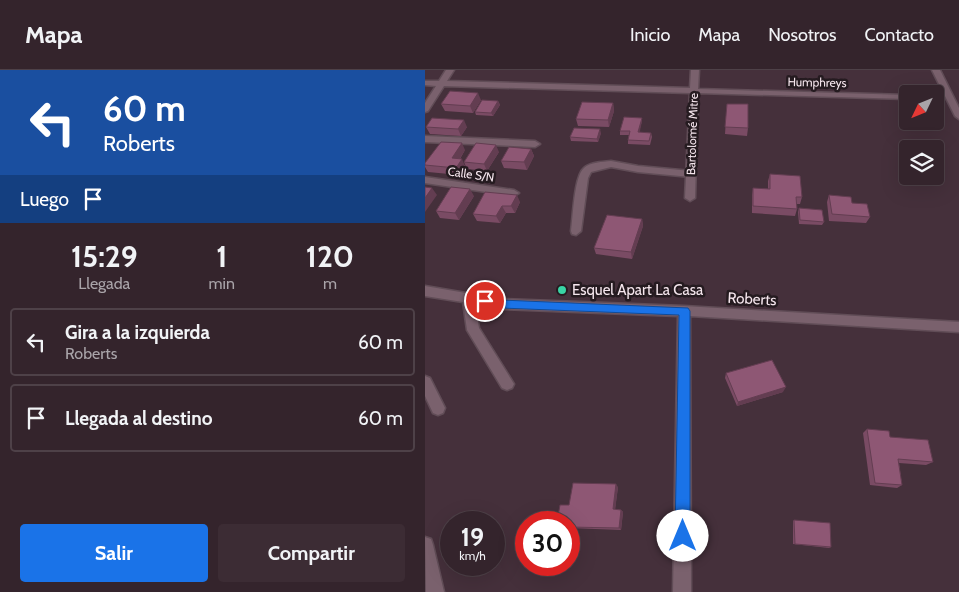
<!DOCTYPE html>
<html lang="es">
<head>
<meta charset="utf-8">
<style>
	body { margin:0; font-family:Cabin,sans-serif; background:#3c2c34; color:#f1f3f6; height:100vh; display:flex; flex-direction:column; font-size:19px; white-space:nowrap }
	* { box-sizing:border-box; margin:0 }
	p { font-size:16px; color:#a9a4a9 }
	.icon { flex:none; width:28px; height:28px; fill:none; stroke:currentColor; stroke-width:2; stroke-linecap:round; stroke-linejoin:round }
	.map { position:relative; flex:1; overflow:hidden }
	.sheet { display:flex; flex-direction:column; background:#34242c; width:425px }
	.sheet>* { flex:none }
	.guide { background:#1a4fa0; color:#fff; overflow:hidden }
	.needle { width:32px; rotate:227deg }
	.buttons { position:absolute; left:474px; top:15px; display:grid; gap:10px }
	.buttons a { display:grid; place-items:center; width:45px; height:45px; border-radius:5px; background:#34242c; box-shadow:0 5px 20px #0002,0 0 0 1px #4e4148; font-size:25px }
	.speed { position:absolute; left:15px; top:441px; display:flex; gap:10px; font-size:25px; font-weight:700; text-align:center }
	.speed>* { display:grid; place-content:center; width:65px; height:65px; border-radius:50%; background:#34242c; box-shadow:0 5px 20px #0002,0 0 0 1px #4e4148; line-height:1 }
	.speed small { font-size:12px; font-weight:400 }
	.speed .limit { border:8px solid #d22; background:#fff; color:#111 }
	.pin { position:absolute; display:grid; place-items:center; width:42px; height:42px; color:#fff; margin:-21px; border:2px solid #fff; border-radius:50%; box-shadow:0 1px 5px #0007 }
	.me { position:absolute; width:55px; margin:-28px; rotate:0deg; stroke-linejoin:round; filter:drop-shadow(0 0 4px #0008) }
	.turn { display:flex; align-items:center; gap:18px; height:105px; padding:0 20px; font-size:22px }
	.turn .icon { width:65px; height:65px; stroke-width:2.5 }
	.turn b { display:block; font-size:35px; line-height:42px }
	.then { display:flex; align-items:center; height:48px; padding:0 20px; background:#0003; gap:10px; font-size:19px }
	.eta { display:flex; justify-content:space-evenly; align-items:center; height:85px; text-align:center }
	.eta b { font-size:30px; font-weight:800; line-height:35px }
	.primary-button { display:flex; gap:10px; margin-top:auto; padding:10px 20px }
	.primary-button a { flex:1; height:58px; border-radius:5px; background:#1a73e8; color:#fff; font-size:20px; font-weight:800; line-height:58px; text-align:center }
	.primary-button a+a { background:#3c2c34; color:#f1f3f6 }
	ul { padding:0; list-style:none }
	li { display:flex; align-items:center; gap:15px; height:68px; margin:0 10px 8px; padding:0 10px; border:2px solid #4e4148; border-radius:5px }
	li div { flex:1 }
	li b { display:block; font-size:19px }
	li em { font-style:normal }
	header { display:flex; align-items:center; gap:30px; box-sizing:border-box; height:70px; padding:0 25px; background:#34242c; border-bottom:1px solid #4e4148 }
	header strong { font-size:24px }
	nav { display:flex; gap:28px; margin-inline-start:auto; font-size:18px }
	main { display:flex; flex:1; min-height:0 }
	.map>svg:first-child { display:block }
</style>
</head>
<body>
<header>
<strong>Mapa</strong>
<nav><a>Inicio</a><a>Mapa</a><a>Nosotros</a><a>Contacto</a></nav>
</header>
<main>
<section class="sheet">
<div class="guide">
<div class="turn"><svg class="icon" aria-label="left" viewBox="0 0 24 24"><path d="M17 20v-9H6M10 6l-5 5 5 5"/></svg><div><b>60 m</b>Roberts</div></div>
<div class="then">Luego<svg class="icon" aria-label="arrive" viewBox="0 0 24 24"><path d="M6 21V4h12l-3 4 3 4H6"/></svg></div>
</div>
<div class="eta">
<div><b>15:29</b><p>Llegada</p></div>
<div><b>1</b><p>min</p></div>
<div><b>120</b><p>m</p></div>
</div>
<ul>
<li><svg class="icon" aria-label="left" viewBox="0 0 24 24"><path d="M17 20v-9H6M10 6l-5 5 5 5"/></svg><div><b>Gira a la izquierda</b><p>Roberts</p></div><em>60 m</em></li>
<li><svg class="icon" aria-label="arrive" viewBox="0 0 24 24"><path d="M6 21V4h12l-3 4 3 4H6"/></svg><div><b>Llegada al destino</b></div><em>60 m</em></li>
</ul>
<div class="primary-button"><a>Salir</a><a>Compartir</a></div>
</section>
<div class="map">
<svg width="534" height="522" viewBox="0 0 534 522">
	<rect width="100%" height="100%" fill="#45303b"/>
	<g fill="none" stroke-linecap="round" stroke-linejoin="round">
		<defs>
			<path id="service" d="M186 91 213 96 266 101 271 104 266 107 213 102 186 97 166 102 163 108 156 161 151 165 147 164 146 161C148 148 149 106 159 98 165 92 178 92 186 91Z"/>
			<path id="minor" d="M21 0H29L22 11 265 18 266 0H274L273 19 482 25V29L273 23 270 128 265 131 260 128 265 23 19 16 3 41 0 42V33L11 16 0 15V11H14Z
				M507 0H515L534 38V49L530 46Z
				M0 66 110 71 115 74 110 77 0 72Z
				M0 107 89 120 94 123 89 126 0 113Z
				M0 216 76 229 259 236 534 252V262L265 246 266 522H248L253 246 76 239 50 234 54 258 89 314 87 318 82 320 77 318 42 260 38 232 0 226Z
				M0 306 5 308 20 338 18 343 13 345 8 343 0 326Z
				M0 467 6 469 8 475 19 522H1Z"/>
		</defs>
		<use href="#service" stroke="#614d57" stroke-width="3"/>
		<use href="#minor" stroke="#614d57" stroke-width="3"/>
		<use href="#service" fill="#7a616d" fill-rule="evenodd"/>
		<use href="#minor" fill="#7a616d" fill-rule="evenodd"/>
	</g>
	<path fill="#7a4b64" d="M56 30 48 43 20 41 16 34Z
		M73 31 75 35 68 46 51 45 50 42Z
		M188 33 189 41 184 57 153 56 151 49Z
		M302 34 323 58 322 66 300 64Z
		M217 48V51L214 62 226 63 227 67 225 75 203 74V70L204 65H195V61Z
		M1 57H42L36 66 5 64Z
		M176 63 173 72 146 71 145 67Z
		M106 79 109 86 102 100 79 98 76 91Z
		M40 80 35 89 40 96 35 105 3 102 0 97V93Z
		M74 82 62 101 42 99 39 92Z
		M345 104 377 127 375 134H371L372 139 370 146 327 143V125L328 118 343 119V111Z
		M60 122 95 132 90 143H81L75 153 52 151 48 144Z
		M404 125 427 133 445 147 441 153 404 151 402 132Z
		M49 126 34 150 15 148 11 141Z
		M374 138 399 152 397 155 374 154 373 142Z
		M217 149 218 156 207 189 171 184 169 178Z
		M301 303 358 322 312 336 300 308Z
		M442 359 465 367 508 392 501 395 474 393 477 415 472 418 445 415 438 363Z
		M193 417 190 439 196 440 198 442 196 460 144 458V435Z
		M369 450 406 477 404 478 368 474V451Z"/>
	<path fill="#633d51" d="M53 23 56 30 48 43 45 36Z
		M73 31 75 35 68 46 66 43Z
		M188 33 189 41 184 57 183 50Z
		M217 48V51L214 66 213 62Z
		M39 50 42 57 36 66 33 59Z
		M175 59 176 63 173 72 172 69Z
		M37 73 40 80 31 95 27 88Z
		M71 75 74 82 62 101 59 94Z
		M106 79 109 86 102 100 99 92Z
		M37 89 40 96 35 105 31 98Z
		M7 118 12 125 0 142V128Z
		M45 119 49 126 34 150 30 143Z
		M92 125 95 132 90 143 86 136Z
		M77 136 81 143 75 153 71 146Z
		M217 149 218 156 207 189 206 182Z
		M361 317 358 322 312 336 313 332Z
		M191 414 193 417 190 441 188 439Z
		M196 440 198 442 196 460 194 458Z"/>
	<path fill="#8e5774" stroke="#633d51" d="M25 21 53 23 45 36 16 34Z
		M57 30 73 31 66 43 50 42Z
		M157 32 188 33 183 50 151 49Z
		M302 34H323V58L300 57Z
		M199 47 217 48 213 62 226 63 224 71 203 70 205 61H195Z
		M7 48 39 50 33 59 1 57Z
		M149 58 175 59 172 69 145 67Z
		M16 72 37 73 27 88 37 89 31 98 0 95V93Z
		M51 73 71 75 59 94 39 92Z
		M84 77 106 79 99 92 76 91Z
		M345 104 375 106 377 127H371L372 139 328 136V118L345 119Z
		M0 117 7 118 0 128Z
		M26 117 45 119 30 143 11 141Z
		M60 122 92 125 86 136H77L71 146 48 144Z
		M404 125 426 127 427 133 442 134 445 147 407 144Z
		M374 138 397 140 399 152 375 150Z
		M182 145 217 149 206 182 169 178Z
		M347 290 361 317 313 332 301 303Z
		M442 359 464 361 465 367 503 370 508 392 473 389 477 415 450 413Z
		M148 413 191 414 188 439 196 440 194 458 144 457V452H132L135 435H144Z
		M369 450 405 453 406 477 370 474Z"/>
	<path fill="#1a73e8" stroke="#114b97" d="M60 227 76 230 263 238 265 241V466L263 471 258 473 252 471 250 466 254 245 76 238 56 234 54 231 56 228Z"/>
	<circle fill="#39d4a5" stroke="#251b20" stroke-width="2" cx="137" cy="220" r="5"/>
	<g text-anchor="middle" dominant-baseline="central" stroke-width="5" stroke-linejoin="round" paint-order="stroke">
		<g font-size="12" fill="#f5e6ed" stroke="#251b20">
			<text transform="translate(392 12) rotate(1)">Humphreys</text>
			<text transform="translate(267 64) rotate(-88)">Bartolomé Mitre</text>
			<text transform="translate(46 104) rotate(8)">Calle S/N</text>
		</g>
		<g font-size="15" fill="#f5e6ed" stroke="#251b20" text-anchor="start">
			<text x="147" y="220">Esquel Apart La Casa</text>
		</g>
		<g font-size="15" fill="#f5e6ed" stroke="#251b20">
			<text transform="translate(327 229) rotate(3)">Roberts</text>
		</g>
	</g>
</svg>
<div class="buttons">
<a><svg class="needle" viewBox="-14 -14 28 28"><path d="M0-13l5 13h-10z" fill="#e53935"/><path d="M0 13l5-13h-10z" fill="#a9a4a9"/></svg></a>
<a><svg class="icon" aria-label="layers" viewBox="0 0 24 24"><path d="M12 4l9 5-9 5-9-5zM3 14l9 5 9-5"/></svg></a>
</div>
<div class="speed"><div>19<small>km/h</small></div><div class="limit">30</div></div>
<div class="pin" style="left:60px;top:231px;background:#d93025"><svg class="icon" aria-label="arrive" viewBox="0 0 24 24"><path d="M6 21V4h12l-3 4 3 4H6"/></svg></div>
<svg class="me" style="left:258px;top:466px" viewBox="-20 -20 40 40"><circle r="19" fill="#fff"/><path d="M0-13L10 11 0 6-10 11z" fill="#1a73e8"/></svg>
</div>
</main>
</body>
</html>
